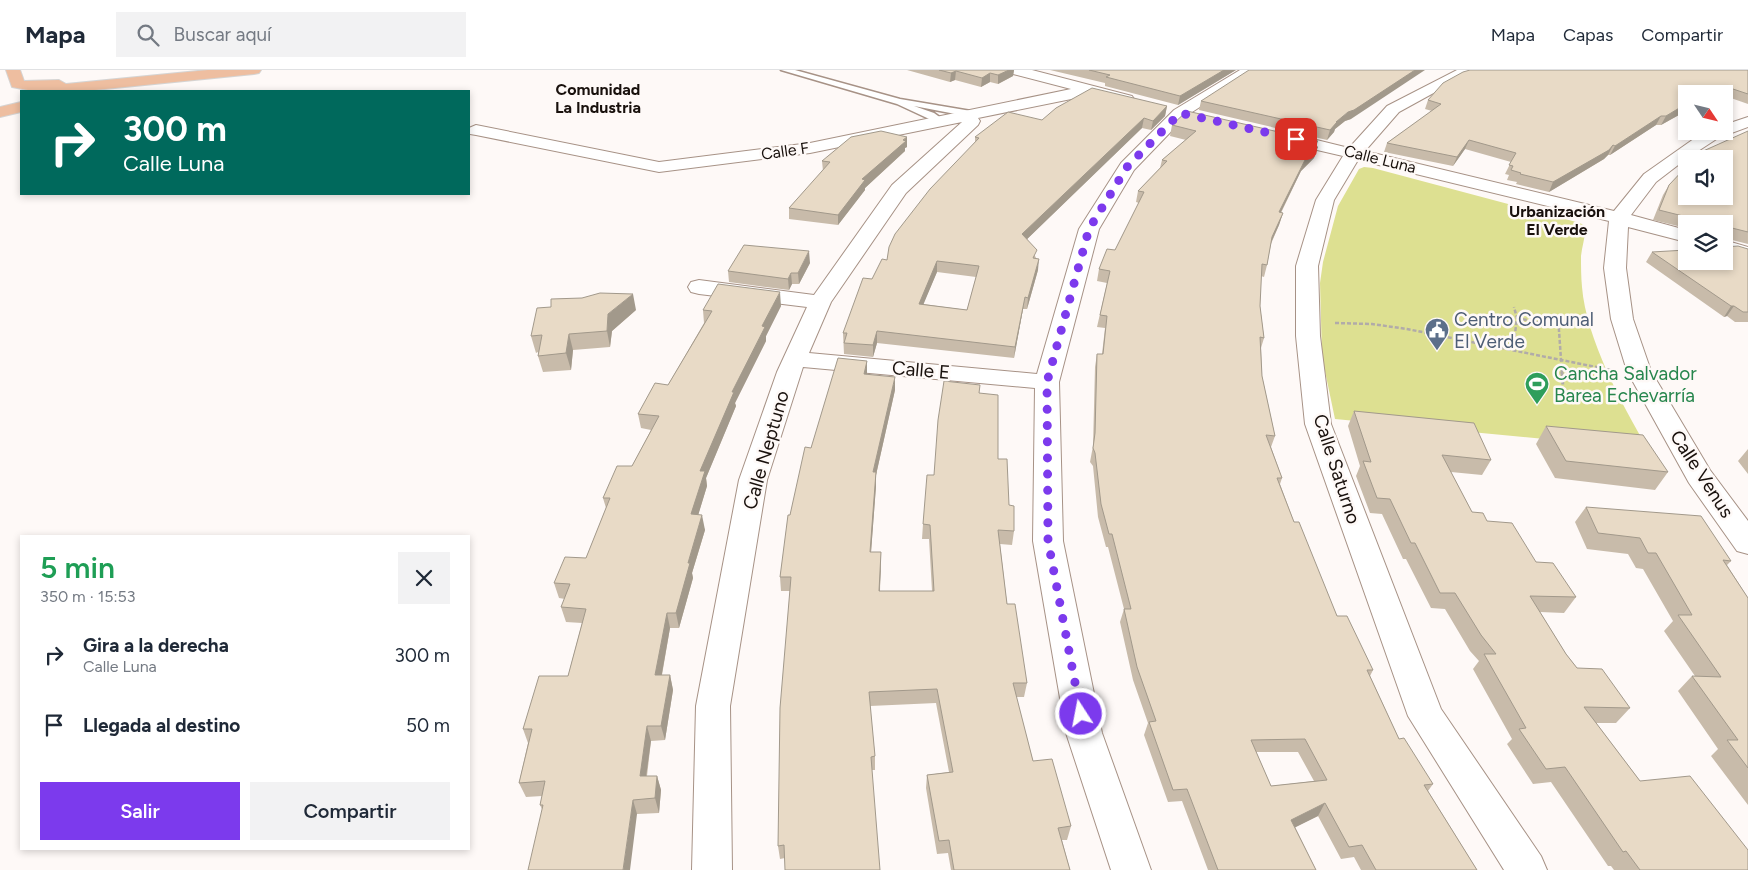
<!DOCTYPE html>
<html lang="es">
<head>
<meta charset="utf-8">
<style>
	body { margin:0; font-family:Figtree,sans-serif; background:#f2f2f3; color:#1f2937; height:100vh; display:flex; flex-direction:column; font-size:19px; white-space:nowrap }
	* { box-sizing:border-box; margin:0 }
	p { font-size:16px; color:#747a83 }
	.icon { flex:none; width:28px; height:28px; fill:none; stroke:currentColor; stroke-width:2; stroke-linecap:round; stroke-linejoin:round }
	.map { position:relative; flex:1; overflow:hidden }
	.sheet { position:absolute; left:20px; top:465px; width:450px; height:315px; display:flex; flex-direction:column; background:#fff; border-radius:0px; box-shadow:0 2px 8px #0003 }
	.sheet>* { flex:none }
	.hud { position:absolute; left:20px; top:20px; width:450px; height:105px; border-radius:0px; box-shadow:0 2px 8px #0003; background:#00695c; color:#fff; overflow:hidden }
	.needle { width:32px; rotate:125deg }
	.tools { position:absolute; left:1678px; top:15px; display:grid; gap:10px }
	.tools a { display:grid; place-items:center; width:55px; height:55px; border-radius:0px; background:#fff; box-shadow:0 2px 8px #0003; font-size:25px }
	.pin { position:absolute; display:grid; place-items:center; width:42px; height:42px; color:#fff; margin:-21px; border-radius:10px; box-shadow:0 2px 8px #0006 }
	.me { position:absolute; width:55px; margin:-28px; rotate:349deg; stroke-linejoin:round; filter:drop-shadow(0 0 4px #0008) }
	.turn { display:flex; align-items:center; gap:18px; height:105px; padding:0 20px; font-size:22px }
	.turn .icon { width:65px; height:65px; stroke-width:2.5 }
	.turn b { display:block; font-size:35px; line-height:42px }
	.round { display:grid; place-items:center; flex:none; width:52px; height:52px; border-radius:0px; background:#f2f2f3 }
	.headline { display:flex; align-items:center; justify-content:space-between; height:85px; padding:0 20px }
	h1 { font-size:30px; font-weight:600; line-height:38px; color:#1e9e55 }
	.cta { display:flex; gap:10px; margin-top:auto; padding:10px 20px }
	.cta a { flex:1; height:58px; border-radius:0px; background:#7c3aed; color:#fff; font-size:20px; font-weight:600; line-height:58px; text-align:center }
	.cta a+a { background:#f2f2f3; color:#1f2937 }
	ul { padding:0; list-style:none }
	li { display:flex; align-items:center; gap:15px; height:70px; padding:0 20px }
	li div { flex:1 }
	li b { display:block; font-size:19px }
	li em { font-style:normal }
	header { display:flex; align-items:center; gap:30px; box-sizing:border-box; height:70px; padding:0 25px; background:#fff; border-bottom:1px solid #e0e1e3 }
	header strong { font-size:24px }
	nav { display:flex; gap:28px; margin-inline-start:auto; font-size:18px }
	.search { width:350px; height:45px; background:#f2f2f3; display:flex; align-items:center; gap:12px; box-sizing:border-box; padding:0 18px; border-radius:0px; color:#747a83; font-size:19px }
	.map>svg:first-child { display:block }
</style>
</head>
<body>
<header>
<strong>Mapa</strong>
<div class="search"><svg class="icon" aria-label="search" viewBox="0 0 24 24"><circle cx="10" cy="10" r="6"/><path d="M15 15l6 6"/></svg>Buscar aquí</div>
<nav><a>Mapa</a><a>Capas</a><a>Compartir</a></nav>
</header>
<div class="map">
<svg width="1748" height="800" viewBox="0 0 1748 800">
	<rect width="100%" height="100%" fill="#fef9f7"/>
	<path fill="#dde091" d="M1364 97 1373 98 1580 153 1585 156C1586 166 1582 176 1581 186 1581 196 1581 207 1582 217 1586 268 1622 335 1648 379L1335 349 1322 287 1320 213 1323 192 1338 136 1359 99Z"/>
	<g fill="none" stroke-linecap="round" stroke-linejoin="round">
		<defs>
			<path id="lane" d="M781 0H795L900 29 971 41 976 44 971 47 914 36 934 43 945 51 940 54 897 34Z"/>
			<path id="street" d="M1007 0H1032L1132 26 1134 29 1132 32 1126 34 1091 25 978 48 980 51 978 55 906 123 831 232 809 283 1037 304 1079 159 1121 93 1174 40 1240 0H1257L1186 46 1134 100 1099 159 1059 312 1063 471 1102 663 1151 800H1111L1066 663 1033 471 1035 318 803 297 767 410 730 636 732 800H692L696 636 739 410 777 302 807 237 699 224 691 222 688 217 691 212 699 210 814 225 892 115 962 52 810 83 659 102 476 65 470 64 469 58 476 55 659 92 810 73 1071 19 1009 3Z
				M1457 0H1479L1477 3 1459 9 1399 42 1365 81 1614 141 1644 104 1705 61H1724V55L1748 47V57L1718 68 1686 89 1656 112 1631 145 1686 160V172L1628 157 1626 198 1633 249 1651 301 1710 400 1748 451V484L1737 481 1689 413 1627 301 1611 249 1604 198 1609 151 1358 90 1334 130 1318 196 1320 266 1331 354 1441 639 1541 786 1547 800H1504L1408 646 1305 354 1296 266V196L1316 130 1343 86 1274 70 1272 66 1274 62 1280 61 1349 78 1387 36Z
				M1724 170 1748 177V189L1724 182Z"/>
			<path id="primary" d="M6 0H20L24 11 59 10 66 14 208 0H261L259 3 254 4 85 21H33L12 17Z
				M21 32V42L0 47V37Z"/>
		</defs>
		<use href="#lane" stroke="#a79286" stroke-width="3"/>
		<use href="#street" stroke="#a79286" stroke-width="2"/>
		<use href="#primary" stroke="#d5d4d3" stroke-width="2"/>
		<path stroke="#b1aba9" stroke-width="2.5" stroke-dasharray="4 2" stroke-linecap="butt" d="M1558 246 1562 304
			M1517 248 1559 257
			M1335 253 1372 254 1407 259 1611 300
			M1513 279 1517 248 1514 237"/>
		<path stroke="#b1aba9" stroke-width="3" stroke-dasharray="5 2.5" stroke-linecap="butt" d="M1562 302 1563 318"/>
		<use href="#lane" fill="#fff" fill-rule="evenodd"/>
		<use href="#street" fill="#fff" fill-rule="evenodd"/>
		<use href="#primary" fill="#eebea0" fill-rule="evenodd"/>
	</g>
	<path fill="#c8bbaa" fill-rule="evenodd" d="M907 0H1014L1013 6 998 14 990 12 981 17 955 10 950 12Z
		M1050 0H1236L1178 35 1105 16V13Z
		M1748 0V34L1728 27 1724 29V24H1686V41L1661 55H1656L1610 85H1608L1604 89 1549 122 1516 114 1517 112 1507 110 1509 105 1505 104 1511 92 1465 79 1453 96 1384 82 1387 73 1432 41 1425 39 1428 30Z
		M1201 31 1351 49 1345 51 1335 59 1334 62 1327 70 1199 40Z
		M1167 36 1165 46 1151 60 1142 58 1027 169 1036 188 1038 200 1027 239H1023L1014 288 877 273 873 287 844 284 843 263 872 209 887 190 975 72V67L1042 50ZM937 202 976 207 967 240 923 234Z
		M1172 55 1316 77 1314 88 1301 101 1281 143H1283L1279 155 1271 174 1267 195 1264 207 1261 206 1260 236 1264 268 1261 278 1262 306 1275 366 1271 377 1282 408 1280 414 1294 452 1337 546 1373 600 1370 606 1399 669 1433 714 1428 721 1477 800H1361L1354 787 1341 789 1318 746 1295 757 1316 800H1208L1182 731 1168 732 1144 665 1148 653 1133 610 1120 552 1124 539 1108 477H1106L1098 447 1093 396 1090 392 1093 376 1095 297 1097 284H1102L1105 258 1097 257 1107 213 1097 211 1099 199 1115 180 1139 133 1136 132 1138 121 1160 98 1162 90 1186 70 1170 66ZM1256 682H1298L1314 711 1271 716Z
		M1748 61V174L1724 168V154H1686V158L1653 150 1663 125 1669 115Z
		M907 67V77L905 78V81L865 118V120L838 155 789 149V138L823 101 822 91Z
		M1748 179V252H1735L1727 246 1724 247 1646 192 1652 182Z
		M810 193 799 214H792L789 220 729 212 728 201Z
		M781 236 766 266V271L735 333 736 336 706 408 707 416 698 445 705 460 692 503 693 508 679 558H670L662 605H670L673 620 665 670 651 671 647 706H657L661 720 659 743 637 744 542 739 540 735 542 726 526 727 519 713 528 673 523 659 568 606 582 553 566 552 561 537 565 529 559 528 554 513 586 488 606 438 603 428 632 396 651 360 641 358 638 344 668 315 704 253 703 240Z
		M636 240 612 261 610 277 573 280 571 300 543 302 538 286V282L536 283 531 266Z
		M867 291V304L895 320 876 405V416L871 482H881L880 521H932L929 469H922L923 454 934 405 979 323 998 389 1009 435 1014 461 1012 475 1000 474 1007 534 1027 613 1024 627H1016L1033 691 1071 756 1067 770H1062L1070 800H951L948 783 937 784 926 718 927 705 949 702 936 633 870 636 875 686V700H872L785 788 780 789 778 776 790 521H781L780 507 790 445 811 378Z
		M1354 341 1491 390 1482 405 1451 402 1472 442 1487 451 1536 492 1576 527 1564 543 1540 542 1566 584 1577 598 1630 638 1616 653H1596L1640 711 1748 800H1614L1611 796H1608L1551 712 1533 714 1507 674 1512 669 1473 599 1479 591 1470 581 1445 539 1431 538 1406 489H1403L1382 444 1370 443 1356 406 1360 396 1348 356Z
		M1546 356 1668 402 1655 420 1555 408 1536 374Z
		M1748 379V404L1738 391Z
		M1586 437 1731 491 1727 495 1748 528V735L1711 686 1718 679 1678 621 1692 606H1695L1664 561 1673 551 1643 499 1636 498 1628 484 1587 479 1575 452Z"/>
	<path fill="#a2998b" d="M1009 0H1014L1013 6 998 14V5Z
		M1224 0H1236L1178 35 1180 26Z
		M1415 0H1425L1351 49 1345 51 1335 59 1334 62 1327 70 1330 60 1336 52 1348 42Z
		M956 1 955 10 950 12 951 3Z
		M990 3V12L981 17 982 8Z
		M1733 19 1728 27 1724 29V24H1718Z
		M1686 34V41L1661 55 1666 46Z
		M1167 36 1165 46 1151 60 1153 51Z
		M1661 46 1656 55 1610 85 1615 76Z
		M1144 48 1142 58 1021 175 1022 164Z
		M907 67V77L905 78V81L865 118V120L838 155V145L862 109Z
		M1469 70 1465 79 1453 96 1457 87Z
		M1318 71 1315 80 1318 77 1314 88 1301 101 1275 154 1279 142 1305 90 1313 76Z
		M1613 75 1608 85 1604 89 1549 122 1553 112Z
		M1283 143 1279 155 1268 179 1272 167Z
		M809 181 810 193 799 214 798 203Z
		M1039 189 1038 200 1027 239 1028 228Z
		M937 191V202L919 245V234Z
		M791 203 792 214 789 220 788 209Z
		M780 222 781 236 766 266V271L735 333 736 336 706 408 707 416 694 459 691 444 700 401 732 322 762 256Z
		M633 224 636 240 612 261 610 277 607 261 608 244Z
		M1025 227 1023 239 1014 288 1015 277Z
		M1731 236H1734L1727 246 1724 247Z
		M877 261V273L873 287V275Z
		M569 264 573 280 571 300 566 283Z
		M867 291V305L864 304Z
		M895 307V320L876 405V416L870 496 873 402Z
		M702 445 705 460 692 503 693 508 679 558 676 543 688 493Z
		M881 482V496L879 535V521Z
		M667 543 670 558 659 620 655 605Z
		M670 605 673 620 665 670 661 656Z
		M647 656 651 671 644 721 640 706Z
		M657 706 661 720 659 743 655 728Z
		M633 730 637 744 630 800H623Z
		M1325 733 1318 746 1284 763 1291 750Z"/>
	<path fill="#e8dac6" stroke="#a2998b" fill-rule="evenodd" d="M939 0H1009L998 5 990 3 982 8 956 1 951 3Z
		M1089 0H1224L1180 26 1106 7 1110 5Z
		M1249 0H1415L1354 40 1348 42 1336 52H1337L1330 60 1201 31Z
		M1470 0H1748V24L1733 19 1718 24H1686V34L1666 46H1661L1615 76 1613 75 1609 80 1553 112 1520 104 1521 103 1511 100 1513 96 1509 95 1516 83 1469 70 1457 87 1387 73 1441 34 1428 30 1443 13 1463 2Z
		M1092 18 1167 36 1153 51 1144 48 1022 164 1037 180 1033 188 1039 189 1028 228 1025 227 1015 277 877 261 873 275 844 273 847 263H843L863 208 872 209 882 189 887 190 889 177 895 164 930 119 979 68 975 67 1008 42 1042 50 1056 38ZM937 191 979 196 967 240 919 234Z
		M1187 41 1318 71 1313 76 1318 77 1305 90 1279 142 1283 143 1272 167 1267 195 1262 194 1260 236 1264 268 1260 267 1262 306 1275 366 1266 365 1282 408H1277L1294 452H1299L1337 546H1347L1373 600H1367L1399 669 1404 668 1433 714 1424 715 1477 800H1376L1362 775 1349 777 1325 733 1291 750 1316 800H1218L1187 719 1173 720 1149 652 1156 651 1137 597 1124 539H1131L1112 464H1109L1101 434 1095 383 1093 378 1095 363 1097 284H1103L1107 246 1100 245 1110 201 1099 199 1107 179 1115 180 1144 122 1138 121 1167 91 1162 90 1196 61 1172 55ZM1305 669 1327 710 1271 716 1251 670Z
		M881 61 907 67 903 70 906 71 862 109 865 110 838 145 789 138 830 92 822 91 851 67Z
		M1748 61V162L1724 156V154H1715L1659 140 1669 115 1686 97V126H1724V89H1694L1701 82Z
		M744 175 809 181 798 203H791L788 209 728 201Z
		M1738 176 1748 179V242H1743L1734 236H1731L1652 182 1686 180V191H1724V177Z
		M718 214 780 222 762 256 765 257 732 322H734L700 401H705L691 444 702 445 688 493H690L676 543H667L655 605H670L661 656H647L640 706H657L655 728 633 730 623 800H528L543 735H540L545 711 519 713 532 659H523L539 606H568L586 539 561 537 570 514 554 513 565 487 586 488 610 428H603L617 396H632L659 346 638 344 655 313 668 315 712 241 703 240Z
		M600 223 633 224 608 244 607 261 569 264 566 283 538 286 542 265 531 266 537 238 551 237V229L582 228Z
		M838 288 867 291 864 304 895 307 873 402H876L870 482H881L879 521H934L930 455 923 454 927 405H934L938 350 944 311 980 315 979 323 998 325V389H1007L1009 435 1014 436V461L998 460 1007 534H1015L1027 613H1013L1033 691 1052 689 1071 756 1058 758 1070 800H954L949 770 939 771 927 705 953 702 937 619 869 622 875 686 871 687 880 800H785L784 775 778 776 780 638 791 507H780L788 445H790L805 377 811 378Z
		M1354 341 1474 353 1491 390 1442 385 1472 442 1483 443 1487 451 1512 453 1536 492 1553 493 1576 527 1530 526 1566 584 1577 598 1602 599 1630 638 1584 637 1640 711 1690 706 1748 780V800H1640L1626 781 1623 782 1565 697 1546 699 1519 659 1526 658 1484 584H1496L1481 565 1455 523H1440L1415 473H1411L1390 429 1377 428 1363 391 1371 392Z
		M1546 356 1643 365 1668 402 1566 391Z
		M1586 437 1701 446 1731 491 1723 490 1748 528V698L1727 670H1738L1692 606 1721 607 1678 545H1692L1656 483H1648L1640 468 1598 463Z"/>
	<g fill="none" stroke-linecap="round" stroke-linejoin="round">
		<path stroke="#7c3aed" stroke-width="9" stroke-dasharray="0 16.2" d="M1081 644 1048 471 1047 312 1089 159 1127 97 1180 43 1296 69"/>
	</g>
	<defs>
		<symbol id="civic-pin" viewBox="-11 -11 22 30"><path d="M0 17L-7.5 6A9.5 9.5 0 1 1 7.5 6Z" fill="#5c6f8a" stroke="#fef9f7"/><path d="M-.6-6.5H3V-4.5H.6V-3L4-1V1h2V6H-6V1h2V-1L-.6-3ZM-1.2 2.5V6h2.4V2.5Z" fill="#fff"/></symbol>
		<symbol id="stadium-pin" viewBox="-11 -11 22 30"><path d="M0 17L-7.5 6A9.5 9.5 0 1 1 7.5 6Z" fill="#2e9e5b" stroke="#fef9f7"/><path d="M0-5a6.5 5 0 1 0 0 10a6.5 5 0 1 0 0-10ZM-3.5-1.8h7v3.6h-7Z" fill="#fff"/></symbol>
	</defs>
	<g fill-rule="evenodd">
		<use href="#civic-pin" x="1423" y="246" width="28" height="38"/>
		<use href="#stadium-pin" x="1523" y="300" width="28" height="38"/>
	</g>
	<g text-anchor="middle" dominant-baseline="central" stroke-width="5" stroke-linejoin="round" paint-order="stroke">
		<g font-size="16" font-weight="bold" fill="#18100c" stroke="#fef9f7">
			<text x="598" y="19">Comunidad<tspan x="598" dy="18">La Industria</tspan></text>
			<text x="1557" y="141">Urbanización<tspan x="1557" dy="18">El Verde</tspan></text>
		</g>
		<g font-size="16" fill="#18100c" stroke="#fef9f7">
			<text transform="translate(785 81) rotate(-8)">Calle F</text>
			<text transform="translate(1380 89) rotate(14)">Calle Luna</text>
		</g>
		<g font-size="19" fill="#4e5e75" stroke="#fef9f7" text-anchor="start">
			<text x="1454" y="249">Centro Comunal<tspan x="1454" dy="22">El Verde</tspan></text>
		</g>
		<g font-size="19" fill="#18100c" stroke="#fef9f7">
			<text transform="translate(921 300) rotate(5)">Calle E</text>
			<text transform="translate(766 380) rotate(-74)">Calle Neptuno</text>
			<text transform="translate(1337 399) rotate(72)">Calle Saturno</text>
			<text transform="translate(1702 404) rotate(57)">Calle Venus</text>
		</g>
		<g font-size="19" fill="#27864d" stroke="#fef9f7" text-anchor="start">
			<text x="1554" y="303">Cancha Salvador<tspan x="1554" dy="22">Barea Echevarría</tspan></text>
		</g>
	</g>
</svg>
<div class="tools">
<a><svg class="needle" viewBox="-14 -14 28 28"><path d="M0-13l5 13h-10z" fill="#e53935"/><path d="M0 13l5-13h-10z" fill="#747a83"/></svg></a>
<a><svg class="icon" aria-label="sound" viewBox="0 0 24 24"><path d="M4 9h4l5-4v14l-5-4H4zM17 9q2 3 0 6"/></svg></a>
<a><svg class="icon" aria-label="layers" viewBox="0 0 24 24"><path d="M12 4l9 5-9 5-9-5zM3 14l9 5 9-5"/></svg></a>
</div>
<div class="pin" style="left:1296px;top:69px;background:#d93025"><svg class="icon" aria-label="arrive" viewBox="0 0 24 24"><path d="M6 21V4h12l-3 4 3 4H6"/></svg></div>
<svg class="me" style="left:1081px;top:644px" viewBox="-20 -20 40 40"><circle r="17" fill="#7c3aed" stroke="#fff" stroke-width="3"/><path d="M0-11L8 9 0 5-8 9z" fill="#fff"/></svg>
<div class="hud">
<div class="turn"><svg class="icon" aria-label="right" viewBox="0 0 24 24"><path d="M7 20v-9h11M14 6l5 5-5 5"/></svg><div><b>300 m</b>Calle Luna</div></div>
</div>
<section class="sheet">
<div class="headline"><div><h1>5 min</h1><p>350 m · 15:53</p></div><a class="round"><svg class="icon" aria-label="close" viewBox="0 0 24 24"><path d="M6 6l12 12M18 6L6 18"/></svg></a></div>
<ul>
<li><svg class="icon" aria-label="right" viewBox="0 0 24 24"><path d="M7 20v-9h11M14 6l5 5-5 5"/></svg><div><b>Gira a la derecha</b><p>Calle Luna</p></div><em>300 m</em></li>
<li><svg class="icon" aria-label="arrive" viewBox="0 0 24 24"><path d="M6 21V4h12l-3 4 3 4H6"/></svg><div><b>Llegada al destino</b></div><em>50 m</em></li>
</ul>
<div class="cta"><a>Salir</a><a>Compartir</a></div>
</section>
</div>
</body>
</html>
